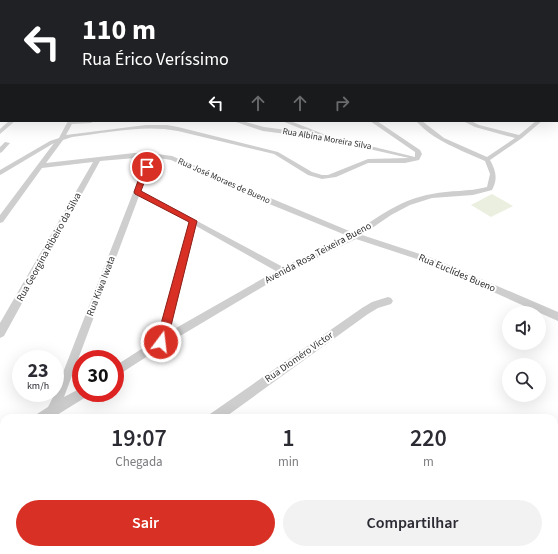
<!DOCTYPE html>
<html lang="pt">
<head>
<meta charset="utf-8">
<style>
	body { margin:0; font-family:"Source Sans 3",sans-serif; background:#f2f2f3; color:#2b2b33; height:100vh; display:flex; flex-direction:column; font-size:15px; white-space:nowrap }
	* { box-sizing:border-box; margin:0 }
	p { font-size:13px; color:#7c7c81 }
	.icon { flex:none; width:22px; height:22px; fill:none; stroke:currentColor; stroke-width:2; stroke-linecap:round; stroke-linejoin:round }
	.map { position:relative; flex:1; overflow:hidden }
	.sheet { position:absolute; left:0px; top:414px; width:558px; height:140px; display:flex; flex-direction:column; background:#fff; border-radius:12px 12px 0 0; box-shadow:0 4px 16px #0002 }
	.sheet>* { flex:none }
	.top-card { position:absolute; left:0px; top:0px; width:558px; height:122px; box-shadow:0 4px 16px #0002; background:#202124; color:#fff; overflow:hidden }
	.controls { position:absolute; left:502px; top:306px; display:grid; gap:8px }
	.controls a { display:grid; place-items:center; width:44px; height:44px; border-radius:50%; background:#fff; box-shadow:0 4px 16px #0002; font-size:20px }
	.speed { position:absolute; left:12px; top:350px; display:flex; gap:8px; font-size:20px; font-weight:700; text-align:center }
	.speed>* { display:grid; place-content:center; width:52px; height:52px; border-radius:50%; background:#fff; box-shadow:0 4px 16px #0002; line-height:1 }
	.speed small { font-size:10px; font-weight:400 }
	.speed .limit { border:6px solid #d22; background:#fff; color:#111 }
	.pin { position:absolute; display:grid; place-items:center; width:34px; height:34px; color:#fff; margin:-17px; border:2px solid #fff; border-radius:50%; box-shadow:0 1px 4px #0007 }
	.me { position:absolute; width:44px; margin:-22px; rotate:15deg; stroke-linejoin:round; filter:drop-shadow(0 0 3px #0008) }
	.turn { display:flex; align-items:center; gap:14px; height:84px; padding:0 16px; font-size:18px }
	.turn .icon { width:52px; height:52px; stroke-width:2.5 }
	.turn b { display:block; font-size:28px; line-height:34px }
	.lanes { display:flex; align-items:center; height:38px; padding:0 16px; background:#0003; justify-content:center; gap:20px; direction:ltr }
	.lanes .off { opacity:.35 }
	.eta { display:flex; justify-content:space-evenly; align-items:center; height:68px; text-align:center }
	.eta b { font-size:24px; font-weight:600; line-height:28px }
	.primary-button { display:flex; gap:8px; margin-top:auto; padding:8px 16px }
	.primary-button a { flex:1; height:46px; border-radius:24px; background:#d93025; color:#fff; font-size:16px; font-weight:600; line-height:46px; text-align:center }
	.primary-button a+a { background:#f2f2f3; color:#2b2b33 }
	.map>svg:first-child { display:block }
</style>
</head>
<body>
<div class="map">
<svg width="558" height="554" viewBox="0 0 558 554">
	<rect width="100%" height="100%" fill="#fff"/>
	<path fill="#ebefdf" d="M492 194 513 206 491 217 471 205Z"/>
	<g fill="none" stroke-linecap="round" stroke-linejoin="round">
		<path stroke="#cecece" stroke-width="3" d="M286 121 324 136"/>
		<path fill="#cecece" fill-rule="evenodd" d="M557 76H558V79H557Z
			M558 95V100L557 101V96Z
			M1 103V107L0 108V104Z
			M9 121H15L0 134V129Z
			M68 121H94L91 123 72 124 66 135 146 125H167L178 127 278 152 312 172 322 175H328L368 159 409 158 325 139 263 131 233 121H242L264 127 325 135 415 157V152L370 121H377L420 150 422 154 419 160 405 163H368L336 177 322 179 308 175 274 154 178 131C144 124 106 133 72 137L63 140 46 163 134 153H151L172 156 256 192 354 233C379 216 402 199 432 194 451 190 468 192 487 187L490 174 485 161C461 150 434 141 416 121H422L444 138 487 157 515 138 475 127 463 121H471L479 125 519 135 536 121H542L522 138 490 160C496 171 498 179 492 190L473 195 432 198 410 205 391 215 362 235 432 258 558 312V321L426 262 356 239 286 273 165 345 115 377V366L157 339 189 222 139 196 64 397 81 388V393H88L86 397 57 415 56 418H35L37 414 48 407 55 393 147 157 100 161 4 336 0 338V323L93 162 42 168 3 222 0 223V215L54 143 2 174 0 175V170L50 141 59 138ZM153 157 171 160 250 196 348 236 283 267 141 191ZM196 226 276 271 169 332Z
			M5 142 10 143 2 152 0 153V147Z
			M388 297 391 298 393 301 391 304 378 308 368 314 224 418H208L210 414 362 308 372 302Z
			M4 430V443L0 444V431Z
			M4 536V550H9L8 554H0V537Z"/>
		<path fill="#bbb" fill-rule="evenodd" d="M557 63H558V67H557Z"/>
	</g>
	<linearGradient id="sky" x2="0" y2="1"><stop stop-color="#9cc9eb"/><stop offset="0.45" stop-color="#fff"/><stop offset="1" stop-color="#fff" stop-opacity="0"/></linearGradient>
	<rect width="558" height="141" fill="url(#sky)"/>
	<path fill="#d93025" stroke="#8d1f18" d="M147 165 150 167 141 191 197 221 167 342 165 346 161 347 158 346 156 342 189 222 135 194 134 192 143 167Z"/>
	<g text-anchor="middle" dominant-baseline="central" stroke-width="4" stroke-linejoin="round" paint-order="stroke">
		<g font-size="9" fill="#313131" stroke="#fff">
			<text transform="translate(327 139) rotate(10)">Rua Albina Moreira Silva</text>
			<text transform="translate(224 181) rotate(24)">Rua José Moraes de Bueno</text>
		</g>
		<g font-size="10" fill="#313131" stroke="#fff">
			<text transform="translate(49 247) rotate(-61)">Rua Georgina Ribeiro da Silva</text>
			<text transform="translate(318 253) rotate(-28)">Avenida Rosa Teixeira Bueno</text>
			<text transform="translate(457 273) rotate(23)">Rua Euclídes Bueno</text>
			<text transform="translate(101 286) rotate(-69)">Rua Kiwa Iwata</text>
			<text transform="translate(299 357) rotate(-35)">Rua Dioméro Victor</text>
		</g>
	</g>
</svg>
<div class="controls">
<a><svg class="icon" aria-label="sound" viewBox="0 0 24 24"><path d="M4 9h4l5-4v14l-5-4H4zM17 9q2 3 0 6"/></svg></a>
<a><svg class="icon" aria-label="search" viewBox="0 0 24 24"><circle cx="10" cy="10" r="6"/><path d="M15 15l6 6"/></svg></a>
</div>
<div class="speed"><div>23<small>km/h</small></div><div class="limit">30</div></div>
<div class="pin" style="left:147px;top:167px;background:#d93025"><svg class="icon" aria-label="arrive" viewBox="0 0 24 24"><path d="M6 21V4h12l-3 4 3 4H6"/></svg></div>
<svg class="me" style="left:161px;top:342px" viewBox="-20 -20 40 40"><circle r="17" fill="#d93025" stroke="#fff" stroke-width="3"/><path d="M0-11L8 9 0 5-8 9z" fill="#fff"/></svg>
<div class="top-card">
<div class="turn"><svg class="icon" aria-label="left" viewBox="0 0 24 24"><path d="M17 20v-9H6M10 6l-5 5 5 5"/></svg><div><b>110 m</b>Rua Érico Veríssimo</div></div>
<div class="lanes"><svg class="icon" aria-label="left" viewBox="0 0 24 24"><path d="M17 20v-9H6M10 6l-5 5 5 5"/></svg><svg class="icon off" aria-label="ahead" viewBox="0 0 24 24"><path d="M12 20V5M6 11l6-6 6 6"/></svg><svg class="icon off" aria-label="ahead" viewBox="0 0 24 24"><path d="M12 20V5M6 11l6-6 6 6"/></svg><svg class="icon off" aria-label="right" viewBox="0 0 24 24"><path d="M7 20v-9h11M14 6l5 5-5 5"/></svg></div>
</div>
<section class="sheet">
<div class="eta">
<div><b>19:07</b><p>Chegada</p></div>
<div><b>1</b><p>min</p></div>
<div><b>220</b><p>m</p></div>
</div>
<div class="primary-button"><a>Sair</a><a>Compartilhar</a></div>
</section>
</div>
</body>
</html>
